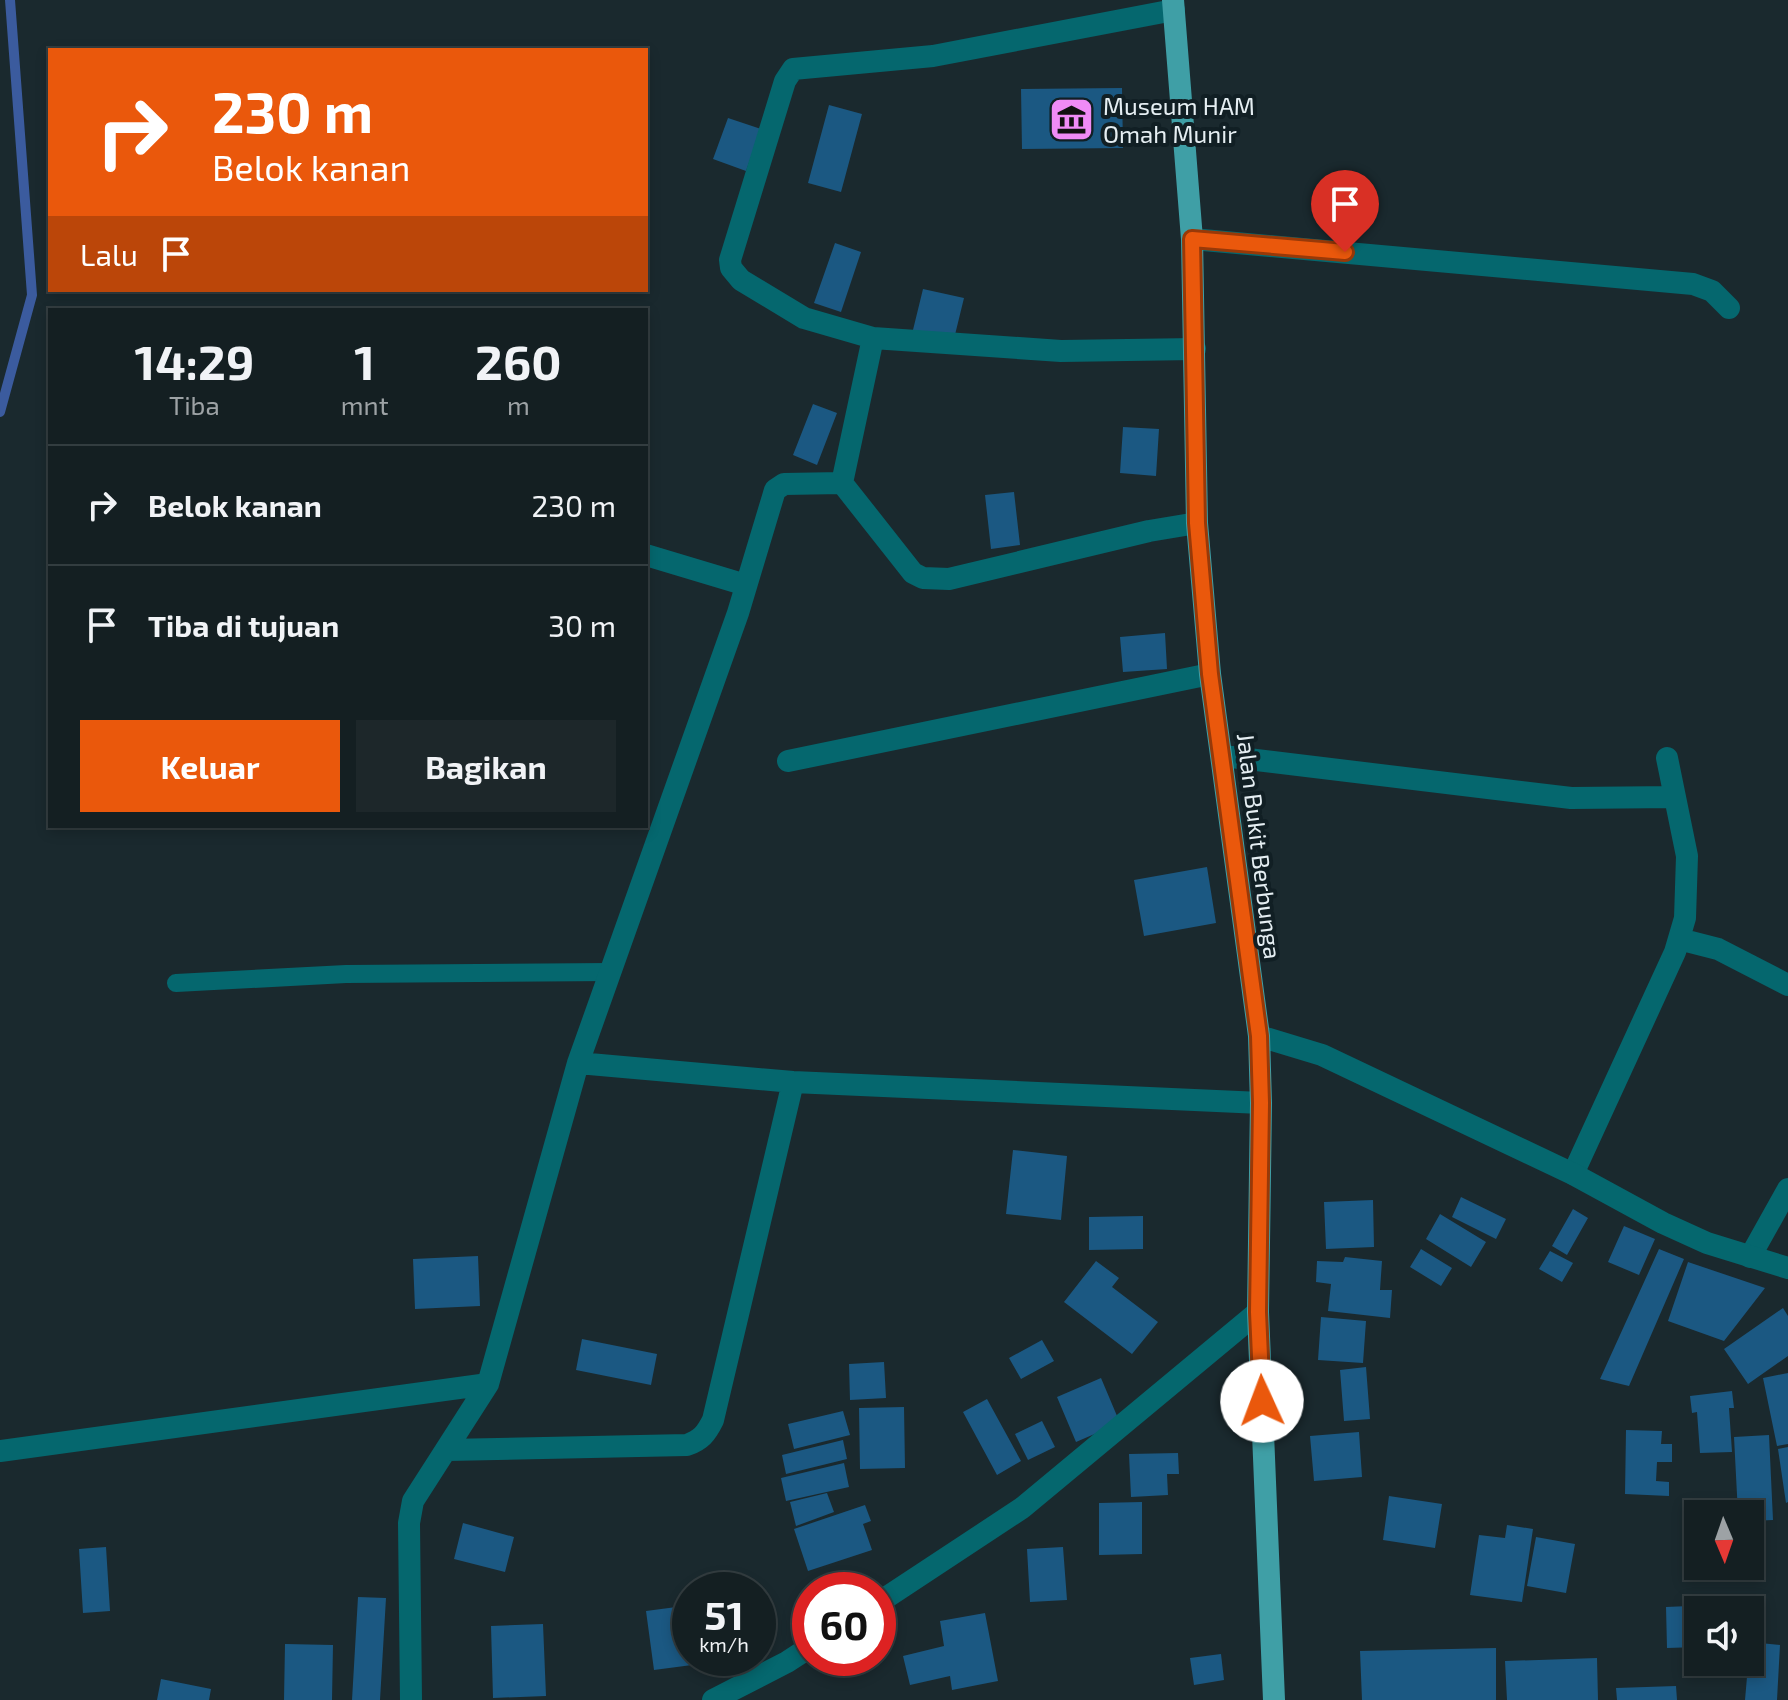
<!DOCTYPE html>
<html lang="id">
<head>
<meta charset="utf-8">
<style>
	body { margin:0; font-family:"Exo 2",sans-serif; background:#1d272a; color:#f1f3f6; height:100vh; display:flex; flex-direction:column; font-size:30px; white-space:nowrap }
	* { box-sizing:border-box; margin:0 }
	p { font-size:26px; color:#9da2a5 }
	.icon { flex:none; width:44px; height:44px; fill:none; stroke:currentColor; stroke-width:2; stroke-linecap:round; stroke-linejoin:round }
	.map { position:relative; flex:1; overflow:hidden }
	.sheet { position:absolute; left:48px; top:308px; width:600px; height:520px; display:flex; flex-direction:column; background:#141f22; border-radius:0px; box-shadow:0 4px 12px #0003,0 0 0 2px #333d40 }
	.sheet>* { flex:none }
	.top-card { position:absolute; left:48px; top:48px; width:600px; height:244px; border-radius:0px; box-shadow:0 4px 12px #0003,0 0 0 2px #333d40; background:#ea580c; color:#fff; overflow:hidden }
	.needle { width:52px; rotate:178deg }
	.fabs { position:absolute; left:1684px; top:1500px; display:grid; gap:16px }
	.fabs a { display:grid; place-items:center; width:80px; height:80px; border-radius:0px; background:#141f22; box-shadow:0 4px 12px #0003,0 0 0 2px #333d40; font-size:40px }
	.speed { position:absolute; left:672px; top:1572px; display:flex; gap:16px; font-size:40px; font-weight:700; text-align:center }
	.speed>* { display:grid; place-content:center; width:104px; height:104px; border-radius:50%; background:#141f22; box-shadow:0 4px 12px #0003,0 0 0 2px #333d40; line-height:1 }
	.speed small { font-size:20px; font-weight:400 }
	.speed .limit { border:12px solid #d22; background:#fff; color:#111 }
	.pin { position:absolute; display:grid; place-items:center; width:68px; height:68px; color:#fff; margin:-82px -34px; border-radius:50% 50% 50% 0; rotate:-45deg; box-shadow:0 0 8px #0007 }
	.pin .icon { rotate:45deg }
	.me { position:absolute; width:88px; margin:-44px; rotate:358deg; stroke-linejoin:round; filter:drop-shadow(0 0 6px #0008) }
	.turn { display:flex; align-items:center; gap:28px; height:168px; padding:0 32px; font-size:36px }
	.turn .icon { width:104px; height:104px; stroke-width:2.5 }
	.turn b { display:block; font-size:56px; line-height:68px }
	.then { display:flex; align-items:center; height:76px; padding:0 32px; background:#0003; gap:16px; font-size:30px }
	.eta { display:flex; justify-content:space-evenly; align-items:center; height:136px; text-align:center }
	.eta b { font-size:48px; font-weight:700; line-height:56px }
	.cta { display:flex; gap:16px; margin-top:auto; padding:16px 32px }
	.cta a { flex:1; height:92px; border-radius:0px; background:#ea580c; color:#fff; font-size:32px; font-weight:700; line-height:92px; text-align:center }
	.cta a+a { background:#1d272a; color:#f1f3f6 }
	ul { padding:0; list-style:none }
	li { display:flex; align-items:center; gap:24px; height:120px; padding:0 32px; border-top:2px solid #333d40 }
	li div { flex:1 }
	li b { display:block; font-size:30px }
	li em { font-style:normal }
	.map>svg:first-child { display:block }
</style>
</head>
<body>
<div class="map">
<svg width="1788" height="1700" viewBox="0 0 1788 1700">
	<rect width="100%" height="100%" fill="#1a292e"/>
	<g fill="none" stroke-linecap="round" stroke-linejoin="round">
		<path stroke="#3b5b9e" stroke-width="10" d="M0 412 32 295 10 0"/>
	</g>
	<path fill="#1b5882" d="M1122 88 1123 148 1022 149 1021 89Z
		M829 105 862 114 841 192 808 183Z
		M728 118 761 129 746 171 713 159Z
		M835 243 861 252 841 312 814 303Z
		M923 289 964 298 953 343 912 334Z
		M813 404 837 413 817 465 793 455Z
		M1123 427 1159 429 1156 476 1120 473Z
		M1014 492 1020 545 991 549 985 495Z
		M1165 633 1167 669 1123 672 1120 637Z
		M1207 867 1216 923 1144 936 1134 880Z
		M1013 1150 1067 1156 1061 1220 1006 1214Z
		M1461 1197 1506 1219 1496 1239 1452 1217Z
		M1373 1200 1374 1247 1326 1249 1324 1202Z
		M1573 1209 1588 1218 1567 1255 1552 1246Z
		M1440 1214 1486 1242 1471 1267 1426 1239Z
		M1143 1216V1249L1089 1250V1217Z
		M1624 1226 1655 1239 1639 1275 1608 1262Z
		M1421 1249 1452 1268 1441 1286 1410 1267Z
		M1659 1249 1684 1259 1629 1386 1600 1379Z
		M1550 1251 1573 1263 1562 1282 1539 1269Z
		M478 1256 480 1306 415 1309 413 1259Z
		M1345 1257 1382 1261 1380 1290H1392L1390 1318 1328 1311 1331 1284 1316 1282 1317 1261 1343 1262Z
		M1096 1261 1119 1278 1112 1287 1158 1322 1132 1354 1064 1302Z
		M1688 1262 1765 1288 1724 1341 1668 1321Z
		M1783 1308 1788 1316V1356L1748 1384 1724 1349Z
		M1321 1317 1366 1321 1363 1363 1318 1360Z
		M582 1339 657 1354 651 1385 576 1370Z
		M1042 1340 1054 1361 1021 1379 1009 1358Z
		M884 1362 886 1398 850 1400 849 1364Z
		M1366 1367 1370 1419 1344 1421 1340 1370Z
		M1788 1373V1444L1777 1446 1763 1378Z
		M1101 1378 1120 1423 1076 1442 1057 1397Z
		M1732 1391 1734 1408H1729L1732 1452 1700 1453 1697 1412 1692 1413 1690 1396Z
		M987 1399 1021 1461 997 1475 963 1412Z
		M904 1407 905 1468 860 1469 859 1408Z
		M843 1411 850 1435 794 1449 788 1424Z
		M1042 1421 1055 1447 1028 1460 1015 1434Z
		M1626 1430 1662 1431 1661 1444H1672V1462H1657L1656 1481 1669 1482V1496L1625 1494Z
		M1359 1432 1362 1477 1314 1481 1310 1436Z
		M1769 1435 1773 1520 1750 1521V1514H1738L1734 1437Z
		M843 1440 847 1459 786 1474 782 1455Z
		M1788 1447V1502L1786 1503 1778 1449Z
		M1178 1453 1179 1474H1167L1168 1495 1131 1497 1129 1454Z
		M844 1463 849 1487 786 1501 781 1478Z
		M827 1493 834 1512 796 1526 790 1502Z
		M1389 1496 1442 1504 1435 1548 1383 1540Z
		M1142 1502V1554L1099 1555V1503Z
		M865 1505 871 1521 863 1524 872 1550 808 1571 794 1529Z
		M463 1523 514 1537 505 1572 454 1559Z
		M1507 1525 1533 1529 1522 1602 1470 1595 1479 1535 1505 1538Z
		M1536 1537 1575 1544 1566 1593 1527 1586Z
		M106 1547 110 1611 83 1613 79 1549Z
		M1063 1547 1067 1600 1030 1602 1027 1549Z
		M358 1597 386 1598 380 1700H352Z
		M684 1606 692 1665 654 1670 646 1611Z
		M1689 1606V1614H1698V1647L1667 1648 1666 1607Z
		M985 1613 998 1681 952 1690 950 1676 910 1685 903 1656 944 1646 940 1621Z
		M543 1624 546 1696 493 1698 491 1626Z
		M1750 1642 1780 1645 1777 1700H1745Z
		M285 1644 333 1645 332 1700H284Z
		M1496 1648V1700H1362L1360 1651Z
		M1221 1654 1224 1680 1194 1685 1190 1658Z
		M709 1658H741V1667H709Z
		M1597 1658 1598 1700H1507L1505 1661Z
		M161 1679 211 1689 209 1700H157Z
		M1676 1686 1677 1700H1617L1616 1688Z"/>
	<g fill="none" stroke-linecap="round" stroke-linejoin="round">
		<path stroke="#05676e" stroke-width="18" d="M176 983 346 974 611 972"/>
		<path stroke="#05676e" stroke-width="22" d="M1174 10 933 56 793 69 785 81 730 260 731 268 741 280 804 318 873 338 1061 351 1195 349
			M1192 239 1693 284 1712 291 1729 308
			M842 483 913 573 923 578 949 579 1149 531 1197 523
			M646 555 746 585
			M1223 756 1571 798 1675 797
			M788 761 1210 674
			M1679 939 1718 949 1788 985
			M578 1063 793 1082 1261 1103
			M1573 1174 1675 952 1685 918 1687 856 1667 758
			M1750 1257 1788 1189
			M447 1450 687 1445C701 1440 706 1434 713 1420L793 1082
			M0 1451 488 1384
			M878 1603 1022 1508 1258 1312
			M411 1700 409 1523 413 1501 488 1384 578 1063 738 613 775 490 784 484 842 483 873 338
			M713 1700 787 1662 810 1647"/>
		<path stroke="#05676e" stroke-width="22" d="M1259 1036 1322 1055 1573 1174 1663 1223 1707 1243 1788 1268"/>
		<path stroke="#3f9fa6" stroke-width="22" d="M1173 0 1192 239 1197 523 1210 674 1259 1036 1261 1103 1258 1312 1274 1700"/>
	</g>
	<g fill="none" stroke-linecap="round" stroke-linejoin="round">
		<defs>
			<path id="route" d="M1262 1401 1258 1312 1261 1103 1259 1036 1210 674 1197 523 1192 239 1345 252"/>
		</defs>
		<use href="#route" stroke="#983908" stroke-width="20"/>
		<use href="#route" stroke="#ea580c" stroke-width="14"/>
	</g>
	<defs>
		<symbol id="museum-square" viewBox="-11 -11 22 22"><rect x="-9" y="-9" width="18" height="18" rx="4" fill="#f08bf6" stroke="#111f24"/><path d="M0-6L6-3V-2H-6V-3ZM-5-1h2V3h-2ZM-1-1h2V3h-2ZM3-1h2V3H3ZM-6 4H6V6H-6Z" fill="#111"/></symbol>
	</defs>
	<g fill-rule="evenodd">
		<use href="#museum-square" x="1046" y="94" width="51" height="51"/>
	</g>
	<g text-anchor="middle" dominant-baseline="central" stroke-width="8" stroke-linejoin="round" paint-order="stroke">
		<g font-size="24" fill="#e5eef2" stroke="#111f24" text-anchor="start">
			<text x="1103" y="105">Museum HAM<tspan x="1103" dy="28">Omah Munir</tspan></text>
		</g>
		<g font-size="24" fill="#e5eef2" stroke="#111f24">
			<text transform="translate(1260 846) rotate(83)">Jalan Bukit Berbunga</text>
		</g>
	</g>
</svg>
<div class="fabs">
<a><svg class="needle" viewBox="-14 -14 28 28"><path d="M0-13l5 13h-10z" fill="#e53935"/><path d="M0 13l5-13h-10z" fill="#9da2a5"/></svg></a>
<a><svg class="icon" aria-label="sound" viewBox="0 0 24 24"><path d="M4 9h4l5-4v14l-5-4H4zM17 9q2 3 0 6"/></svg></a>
</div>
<div class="speed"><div>51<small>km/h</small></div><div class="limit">60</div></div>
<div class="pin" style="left:1345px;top:252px;background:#d93025"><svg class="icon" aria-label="arrive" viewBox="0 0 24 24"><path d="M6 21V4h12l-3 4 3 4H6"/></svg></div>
<svg class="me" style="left:1262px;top:1401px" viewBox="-20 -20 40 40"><circle r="19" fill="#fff"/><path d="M0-13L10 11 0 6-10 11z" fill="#ea580c"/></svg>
<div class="top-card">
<div class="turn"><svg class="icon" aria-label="right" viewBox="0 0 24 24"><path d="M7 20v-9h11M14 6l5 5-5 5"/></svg><div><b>230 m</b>Belok kanan</div></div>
<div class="then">Lalu<svg class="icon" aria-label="arrive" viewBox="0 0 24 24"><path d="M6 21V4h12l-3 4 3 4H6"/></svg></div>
</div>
<section class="sheet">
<div class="eta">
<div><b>14:29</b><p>Tiba</p></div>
<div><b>1</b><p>mnt</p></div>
<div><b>260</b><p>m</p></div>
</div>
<ul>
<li><svg class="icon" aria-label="right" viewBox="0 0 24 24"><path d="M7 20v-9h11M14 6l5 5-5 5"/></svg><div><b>Belok kanan</b></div><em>230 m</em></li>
<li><svg class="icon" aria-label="arrive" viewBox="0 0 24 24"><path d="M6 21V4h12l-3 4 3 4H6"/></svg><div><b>Tiba di tujuan</b></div><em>30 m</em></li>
</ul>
<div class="cta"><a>Keluar</a><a>Bagikan</a></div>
</section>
</div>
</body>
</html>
